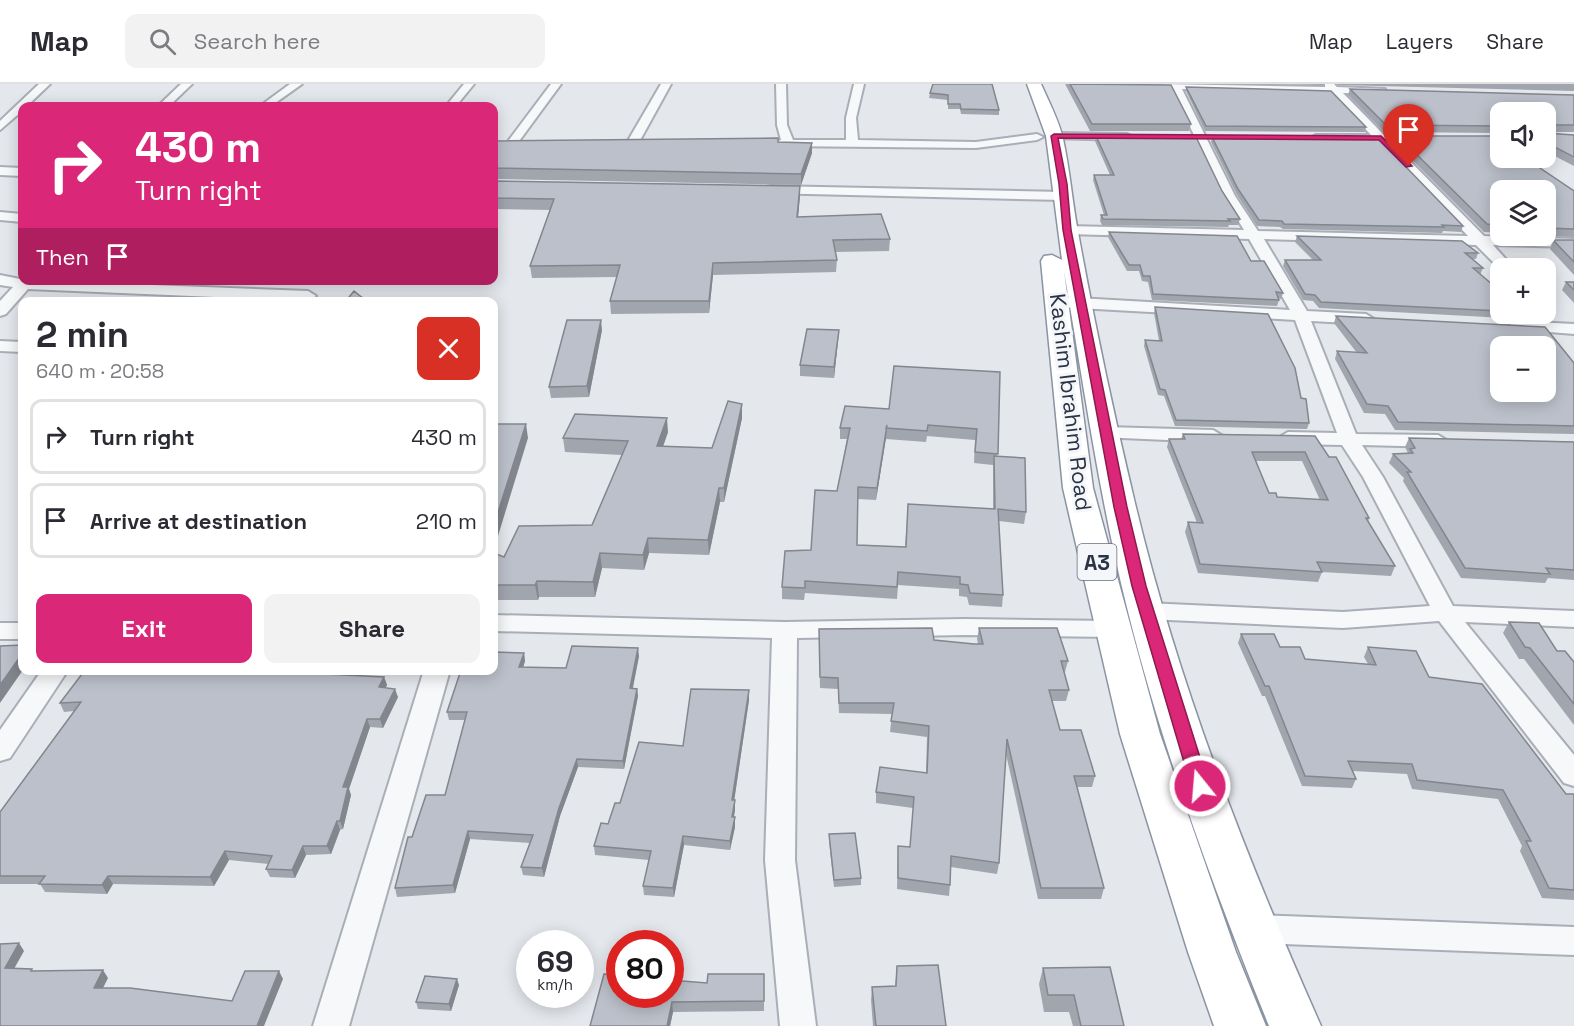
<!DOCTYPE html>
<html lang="en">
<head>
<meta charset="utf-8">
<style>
	body { margin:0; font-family:"Space Grotesk",sans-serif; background:#f2f2f3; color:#2b2b33; height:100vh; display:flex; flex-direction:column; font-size:22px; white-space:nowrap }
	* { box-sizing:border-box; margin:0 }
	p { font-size:20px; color:#7c7c81 }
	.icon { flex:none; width:33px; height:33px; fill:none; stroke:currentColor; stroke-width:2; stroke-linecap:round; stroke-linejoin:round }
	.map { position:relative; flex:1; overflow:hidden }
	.sheet { position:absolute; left:18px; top:213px; width:480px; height:378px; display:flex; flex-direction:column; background:#fff; border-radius:12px; box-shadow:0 3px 15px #0003 }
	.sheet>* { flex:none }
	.guide { position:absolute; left:18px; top:18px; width:480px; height:183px; border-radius:12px; box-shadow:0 3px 15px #0003; background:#db2777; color:#fff; overflow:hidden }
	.tools { position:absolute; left:1490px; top:18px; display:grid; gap:12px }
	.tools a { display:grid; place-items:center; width:66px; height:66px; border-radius:12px; background:#fff; box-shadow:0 3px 15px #0003; font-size:30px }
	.speed { position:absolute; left:516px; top:846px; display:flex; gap:12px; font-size:30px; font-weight:700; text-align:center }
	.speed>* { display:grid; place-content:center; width:78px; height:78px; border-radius:50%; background:#fff; box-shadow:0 3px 15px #0003; line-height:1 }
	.speed small { font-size:15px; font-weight:400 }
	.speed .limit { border:9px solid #d22; background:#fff; color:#111 }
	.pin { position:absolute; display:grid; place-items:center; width:51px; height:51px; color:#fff; margin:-62px -26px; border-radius:50% 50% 50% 0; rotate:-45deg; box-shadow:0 0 6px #0007 }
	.pin .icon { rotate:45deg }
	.me { position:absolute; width:66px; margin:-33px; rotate:343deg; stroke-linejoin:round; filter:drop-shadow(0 0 4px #0008) }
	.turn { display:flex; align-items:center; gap:21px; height:126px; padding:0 18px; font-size:27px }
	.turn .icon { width:78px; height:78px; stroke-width:2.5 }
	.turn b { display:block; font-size:42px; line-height:51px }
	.then { display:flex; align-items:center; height:57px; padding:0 18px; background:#0003; gap:12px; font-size:22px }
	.round { display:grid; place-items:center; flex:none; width:63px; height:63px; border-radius:12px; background:#f2f2f3 }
	.head { display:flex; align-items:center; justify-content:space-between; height:102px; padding:0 18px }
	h1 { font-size:36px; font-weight:700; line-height:45px }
	.action { display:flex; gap:12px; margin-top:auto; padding:12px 18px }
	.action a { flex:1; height:69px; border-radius:12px; background:#db2777; color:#fff; font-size:24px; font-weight:700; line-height:69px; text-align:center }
	.action a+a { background:#f2f2f3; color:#2b2b33 }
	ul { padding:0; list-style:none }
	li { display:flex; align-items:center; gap:18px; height:75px; margin:0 12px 9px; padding:0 6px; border:3px solid #e1e1e2; border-radius:12px }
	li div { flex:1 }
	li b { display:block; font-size:22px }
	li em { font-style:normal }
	header { display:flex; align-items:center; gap:36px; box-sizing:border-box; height:84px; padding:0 30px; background:#fff; border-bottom:2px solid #e1e1e2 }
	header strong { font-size:28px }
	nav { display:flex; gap:33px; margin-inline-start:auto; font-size:21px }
	.search { width:420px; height:54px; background:#f2f2f3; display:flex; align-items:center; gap:15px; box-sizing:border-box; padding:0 21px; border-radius:12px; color:#7c7c81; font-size:22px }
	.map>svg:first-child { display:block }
</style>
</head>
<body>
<header>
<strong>Map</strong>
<div class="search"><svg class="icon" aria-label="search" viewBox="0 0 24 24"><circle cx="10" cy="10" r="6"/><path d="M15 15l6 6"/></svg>Search here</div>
<nav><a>Map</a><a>Layers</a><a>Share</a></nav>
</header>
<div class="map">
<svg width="1574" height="942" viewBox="0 0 1574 942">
	<rect width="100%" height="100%" fill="#e4e7ec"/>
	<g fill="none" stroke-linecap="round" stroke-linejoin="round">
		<defs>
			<path id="street" d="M39 0H50L27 22H22V27L0 46V37Z
				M181 0H192L169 22H158Z
				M290 0H302L271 22H260Z
				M464 0H474L456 22H446Z
				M551 0H561L514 64H506V60Z
				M661 0H671L638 60 628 62 626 60Z
				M776 0H786L787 41 793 56H846V34L854 0H864L856 34 858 56 976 58 1037 50 1043 53 1037 56 976 64 777 62 771 59 781 56 777 41Z
				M1161 0 1325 3V0H1334L1337 3 1385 5V9L1381 10 1343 9 1384 51 1431 52 1433 54 1427 57H1390L1484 152 1574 155V163L1493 161 1514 184 1500 185 1476 161 1264 155 1307 227 1366 230 1374 235 1366 240 1311 237 1356 350 1438 351 1448 357 1438 363 1362 361 1383 393 1453 522 1574 527V543L1465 538 1574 671V702L1564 699 1439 537 1343 544 1147 535 1139 532 1135 527 1139 522 1147 519 1343 528 1430 522 1363 393 1342 361 1288 360 1278 354 1288 348 1337 349 1295 236 1060 223 1052 218 1060 213 1290 226 1249 155 1067 150 1060 146 1067 142 1244 146 1223 112 1172 5 1161 4ZM1182 5 1331 9 1371 51H1316L1310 54 1312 56 1377 57 1468 152 1258 147 1235 112Z
				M1054 49 1127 50 1133 53 1127 56 1050 54 1048 52Z
				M0 83 22 84V92L0 91Z
				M771 102 1063 108 1069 112 1063 116 766 109V103Z
				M0 128 22 130V138L0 136Z
				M0 191 20 195 22 193V196L308 207 316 212 308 217 28 205 6 230 0 232V217L13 203 0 201Z
				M1516 237 1574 240V250L1510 245 1508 242Z
				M0 257 22 258V268L0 267Z
				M1106 343 1213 346 1223 352 1213 358 1099 353 1096 349Z
				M494 531 785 538 965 535 1113 537 1122 539 1125 545 1122 551 1113 553 965 551 797 554 795 776 816 942H780L765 776 772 554 494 547Z
				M0 539H22V555H0Z
				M42 586H68L10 674 0 677V646Z
				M424 586H450L349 942H313Z
				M1254 831 1574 843V871L1254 859 1243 855 1238 845 1243 835Z"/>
			<path id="highway" d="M1027 0H1041C1049 18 1059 37 1063 55 1070 86 1072 117 1078 148 1094 237 1113 327 1134 415 1177 597 1245 771 1321 942H1269C1211 798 1157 651 1121 499 1097 396 1082 291 1064 187L1093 404 1160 650 1236 868 1266 942H1214L1188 868 1120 650 1063 404 1041 177 1044 172 1052 171 1062 176 1046 52Z"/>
		</defs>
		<use href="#street" stroke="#a9aeb7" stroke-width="4"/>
		<use href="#highway" stroke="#8b94a3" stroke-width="3"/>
		<use href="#street" fill="#f7f8fa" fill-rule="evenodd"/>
		<use href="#highway" fill="#fff" fill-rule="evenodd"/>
	</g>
	<path fill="#a1a5ae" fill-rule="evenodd" d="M933 0 999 26V31L961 30 960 25H948V16L929 14 930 9Z
		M1065 0H1136L1191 40 1189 47H1090Z
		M1266 0H1323V1Z
		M1337 0H1574V7L1338 1Z
		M1186 3 1366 43 1365 48 1205 47 1186 7Z
		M1350 5 1574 11V48H1546V49L1574 51V82L1545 67V28H1500V49L1384 48 1348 11Z
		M1096 52 1222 107 1240 135 1238 141H1229L1228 143 1102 141 1100 137 1101 131H1104L1093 96 1094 91H1110L1095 57Z
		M1398 52 1500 74 1574 107V153L1540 152H1545V106H1500V149L1484 148 1395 59Z
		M1212 53 1463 142 1461 148 1443 147 1442 149 1283 145 1280 143 1257 142 1237 111 1211 58Z
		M494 57 778 58 812 59V69L801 101 494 95V97L800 102 798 133 890 155 889 167 835 168 837 176 836 188 713 191 709 229 611 230 610 217 617 193 532 194 530 182 550 126 494 125Z
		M1109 148 1251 177 1283 209 1281 215 1278 214 1279 216 1277 222 1152 216 1148 198 1142 197 1139 187H1127L1108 153Z
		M1297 152 1478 169 1476 175H1472L1483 184 1480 191 1500 207V230H1527L1524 235 1319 224 1313 217 1303 216 1283 182 1285 176H1313L1295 158Z
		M1553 156H1574V191L1550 165Z
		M1566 198H1574V219L1562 206Z
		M1155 223 1301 314 1309 339 1307 345 1175 342 1164 312 1158 311 1144 262 1145 256 1159 257 1154 229Z
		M1336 232 1574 279V350L1395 346 1385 330 1364 329 1335 275 1337 267 1357 269 1334 239Z
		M602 246 589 313 551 314 549 303Z
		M838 257 834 294 800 292V281Z
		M1000 288 997 372 1026 428 1024 440 999 437 1003 511 1002 523 969 521 967 513 959 512V505L898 501 897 515 805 509 804 516 782 515V503L811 466 837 407 847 355H840V344L889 325ZM927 352 975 356 974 379 993 381V425L908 420 905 463 857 461 858 415 876 416 886 354V355L926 358Z
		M742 334 724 418H720L709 471 649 469 644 486 602 484 595 513H539L538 516H494V469L504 473 592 441 622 371 565 368 563 354 668 348 663 363 712 364Z
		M1183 350 1315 352 1369 434 1368 438 1395 482 1391 492 1322 488 1318 498 1198 489 1185 448 1188 438 1197 439 1167 363 1169 355H1181ZM1256 377H1302L1320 416 1277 413 1269 409Z
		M1409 354 1574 358V496L1548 494 1545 499 1461 494 1403 397 1404 394 1389 379 1393 370 1408 369 1405 363Z
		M1509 538 1574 578V641L1524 575H1519L1503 549Z
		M979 544 1068 577 1065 588H1064L1069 606 1066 617H1052L1060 646 1095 692 1092 703H1077L1104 804 1101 815H1038L1006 670 999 779 997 790 951 783 950 801 949 812 897 805 898 762 910 763 913 724 876 719V708L926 689 927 653 890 648 892 630 839 629 838 605 820 604 819 545 974 560H978L977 555Z
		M1241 550 1280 563 1305 575 1368 580 1364 573 1368 563 1429 593 1566 710H1574V816L1542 814 1520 767 1522 762 1498 715 1412 705 1407 690 1353 687 1356 695 1352 704 1302 702 1265 612H1262L1238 559Z
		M524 569 525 577 523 583 566 584 639 572 633 604 637 605 638 612 624 685 578 683 560 732 544 793 523 791 521 783 530 759 470 755 455 809 397 813 395 804 412 753 445 711 465 636H449L447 628Z
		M85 586H271V588L384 593 387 601 385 604 398 613 383 644 370 643 349 705 351 711 343 745 340 746 331 770 306 771 295 794 270 793 266 785 269 780 229 776 214 802 113 800 107 810 45 808 40 800H0V728L74 627 64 628 60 619Z
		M749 616 734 716 735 726 734 733 735 743 730 766 684 761 674 813 644 811 643 802 649 776 595 771 594 762 608 740 620 719 683 662Z
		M829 750 861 794V801L834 803 829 757Z
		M897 882 946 942H873L871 916 872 903 895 902Z
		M1043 884 1124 942H1073L1069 928H1044L1039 900Z
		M764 890V927L673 928 670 942H590L707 899Z
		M459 901 451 927 418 925 416 918Z"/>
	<path fill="#83868d" d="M812 59V69L801 101V90Z
		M800 102V113L797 144V133Z
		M713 179V191L709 229V217Z
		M601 236 602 246 589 313 587 302Z
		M839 246 838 257 834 294V283Z
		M742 320V334L724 418V404Z
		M667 334 668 348 658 376 657 362Z
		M526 340 528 354 494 465V441Z
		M887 341 886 354 876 416 877 404Z
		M719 404 720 418 709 471 708 456Z
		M648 454 649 469 644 486 643 471Z
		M600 469 602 484 595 513 593 498Z
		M537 497 539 513 538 516 535 501Z
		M638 564 639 572 631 612 630 604Z
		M524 569 525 577 521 591 519 583Z
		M22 570 23 586 0 619V601Z
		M384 593 387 601 382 611 379 603Z
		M395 605 398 613 383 644 380 635Z
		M637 605 638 612 624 685 623 677Z
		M749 606V616L733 725 732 716Z
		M367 635 370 643 349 705 351 711 343 745 340 737 343 703Z
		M577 675 578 683 560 732 544 793 542 784 559 724Z
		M735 716V726L732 742V733Z
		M735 733V743L730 766V757Z
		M337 737 340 746 331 770 327 762Z
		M468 747 470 755 455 809 453 801Z
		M683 752 684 761 674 813 673 804Z
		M303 762 306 771 295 794 292 786Z
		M225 767 229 776 214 802 210 793Z
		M108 792 113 800 107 810 102 801Z
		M19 859 24 867 10 892 5 884Z
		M103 886 108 894 99 912 94 904Z
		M279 887 283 895 264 942H257Z
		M457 895 459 901 451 927 449 920Z
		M672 918 673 928 670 942H667Z"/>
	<path fill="#bbc0ca" stroke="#83868d" stroke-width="1.5" fill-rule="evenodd" d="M933 0H992L999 26 961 25 960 20H948V11L930 9Z
		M1070 0 1171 1 1191 40H1092Z
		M1186 3 1331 7 1366 43 1206 42Z
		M1350 5 1574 11V41H1548L1546 49 1574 51V73L1545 58V28H1500V42L1386 41Z
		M1096 52 1196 53 1222 107 1240 135H1228L1230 137 1103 135 1101 131H1107L1094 91H1114Z
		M1398 52H1500V74H1525L1574 107V145L1545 144V106H1500V141L1487 140Z
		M1212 53 1378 54 1463 142 1442 141 1444 143 1284 140 1282 137 1259 136 1238 105Z
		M778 54V58L812 59 801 90 494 84V57Z
		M494 97 800 102 797 133 881 130 890 155 833 156 837 176 713 179 709 217H610L620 181 530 182 554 115 494 114Z
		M1109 148 1237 152 1251 177H1264L1283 209 1276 208 1279 216 1153 210 1150 192H1143L1140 181H1129Z
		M1297 152 1462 157 1478 169H1465L1483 184H1473L1500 207V227L1321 218 1315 211 1305 210 1285 176H1321Z
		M1553 156H1574V178Z
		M1566 198H1574V206Z
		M354 207 364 215 448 217 447 218H345Z
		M1155 223 1268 230 1295 284 1301 314 1306 315 1309 339 1176 336 1165 306 1160 305 1145 256 1162 257Z
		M1336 232 1545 243 1574 279V342L1398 338 1388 322 1367 320 1337 267 1367 269ZM1500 262H1545V308H1500Z
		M567 236H601L587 302 549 303Z
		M807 245 839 246 834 283 800 281Z
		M894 282 1000 288 998 370 975 368 977 345 928 341 927 347 886 344 887 341 877 404 858 403 857 461 906 463 908 420 995 425 994 372 1025 374 1026 428 998 425 1003 511 970 509 968 501 960 500V493L898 488 897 503 805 497V504L782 503 785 467 811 466 815 406 837 407 850 344H840L845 322 889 325Z
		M728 317 742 320 724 404H719L708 456 648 454 643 471 600 469 593 498 537 497 535 501H494V469L504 473 519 442 592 441 628 357 563 354 575 330 667 334 657 362 712 364Z
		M494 340H526L494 441Z
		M1183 350 1315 352 1329 373H1336L1369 434H1366L1395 482 1317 478 1322 488 1200 480 1188 438 1203 439 1169 355H1185ZM1252 368H1305L1328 416 1277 413 1276 409H1269Z
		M1409 354 1574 358V486L1546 484 1550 490 1465 484 1407 388H1411L1393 370 1413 369 1410 365 1415 364Z
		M1509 538 1539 539 1557 567H1565L1574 578V620L1530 564 1525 563Z
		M932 544 934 556 974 560H983L979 544H1057L1068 577H1061L1069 606H1049L1060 646H1081L1095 692H1074L1104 804H1041L1007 655 999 779 951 772 950 801 898 794V762L910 763 914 713 876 708 880 683 927 689 929 642 891 637 894 619H839L838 594 820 593 819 545Z
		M1241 550H1274L1280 563H1300L1305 575 1376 581 1368 563 1416 567 1429 593 1482 600 1566 710H1574V806L1549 804 1526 757H1531L1503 706 1417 696 1412 680 1348 677 1356 695 1305 692 1269 602H1265Z
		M22 561V570L0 601V562Z
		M572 562 638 564 630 604 637 605 623 677 577 675 559 724 542 784 521 783 533 751 468 747 453 801 395 804 408 753H412L426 711H445L467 628H447L461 586H494V568L524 569 519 583 566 584Z
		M85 586H268L267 587 384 593 379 603 395 605 380 635H367L343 703H348L340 737H337L327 762H303L292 786 266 785 272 772 225 767 210 793 108 792 102 801 39 800 45 792H0V728L81 618 60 619Z
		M691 605 749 606 732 716H735L732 733H735L730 757 683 752 673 804 643 802 651 767 594 762 601 739 608 740 615 719H620L639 658 683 662Z
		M855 749 861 794 834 796 829 750Z
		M19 859 5 884 32 885 31 887 103 886 94 904H130L232 917 245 887H279L257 942H0V860Z
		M938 881 946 942H876L872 903 896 902 897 882Z
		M1110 883 1124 942H1081L1074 911H1048L1043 884Z
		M604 890 620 892V910H670V896L707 899 708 890H764V917L672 918 667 942H590Z
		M425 892 457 895 449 920 416 918Z"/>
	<path fill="#db2777" stroke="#8e194d" stroke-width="1.5" d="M1054 50 1381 52 1412 82 1406 83 1379 56 1058 54 1067 100 1071 146 1127 423 1146 502 1209 702 1206 707H1194L1191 702 1132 502 1114 423 1063 146 1059 100 1051 52Z"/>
	<g text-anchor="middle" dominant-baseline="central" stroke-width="6" stroke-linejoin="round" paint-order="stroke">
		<rect fill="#f4f6f9" stroke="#676e7b" stroke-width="1.5" x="1077.5" y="460" width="39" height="36" rx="4.5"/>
		<g font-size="21" font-weight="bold" fill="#2b3445">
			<text x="1097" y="478">A3</text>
		</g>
		<g font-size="22" fill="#2b3445" stroke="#f4f6f9">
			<text transform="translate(1071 318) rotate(83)">Kashim Ibrahim Road</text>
		</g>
	</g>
</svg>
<div class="tools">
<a><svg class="icon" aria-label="sound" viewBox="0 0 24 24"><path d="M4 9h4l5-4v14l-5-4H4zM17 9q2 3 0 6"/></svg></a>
<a><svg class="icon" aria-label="layers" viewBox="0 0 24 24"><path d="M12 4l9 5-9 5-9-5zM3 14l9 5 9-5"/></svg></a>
<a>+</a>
<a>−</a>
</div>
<div class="speed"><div>69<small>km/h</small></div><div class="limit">80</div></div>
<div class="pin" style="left:1409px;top:82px;background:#d93025"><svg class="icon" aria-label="arrive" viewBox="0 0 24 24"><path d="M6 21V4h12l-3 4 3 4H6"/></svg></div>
<svg class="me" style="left:1200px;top:702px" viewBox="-20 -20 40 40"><circle r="17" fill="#db2777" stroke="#fff" stroke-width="3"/><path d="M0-11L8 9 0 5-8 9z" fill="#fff"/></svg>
<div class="guide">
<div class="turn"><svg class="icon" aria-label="right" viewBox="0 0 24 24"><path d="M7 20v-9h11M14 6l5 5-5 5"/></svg><div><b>430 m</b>Turn right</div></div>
<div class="then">Then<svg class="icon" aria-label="arrive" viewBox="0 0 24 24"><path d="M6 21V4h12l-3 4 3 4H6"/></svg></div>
</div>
<section class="sheet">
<div class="head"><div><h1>2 min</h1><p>640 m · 20:58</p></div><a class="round" style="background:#d93025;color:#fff"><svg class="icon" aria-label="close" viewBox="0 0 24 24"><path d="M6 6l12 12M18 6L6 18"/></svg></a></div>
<ul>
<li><svg class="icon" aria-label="right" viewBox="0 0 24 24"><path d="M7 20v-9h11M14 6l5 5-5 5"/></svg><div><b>Turn right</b></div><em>430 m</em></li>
<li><svg class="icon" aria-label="arrive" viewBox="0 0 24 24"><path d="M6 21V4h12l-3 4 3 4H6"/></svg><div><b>Arrive at destination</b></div><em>210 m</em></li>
</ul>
<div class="action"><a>Exit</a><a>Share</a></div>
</section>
</div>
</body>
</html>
